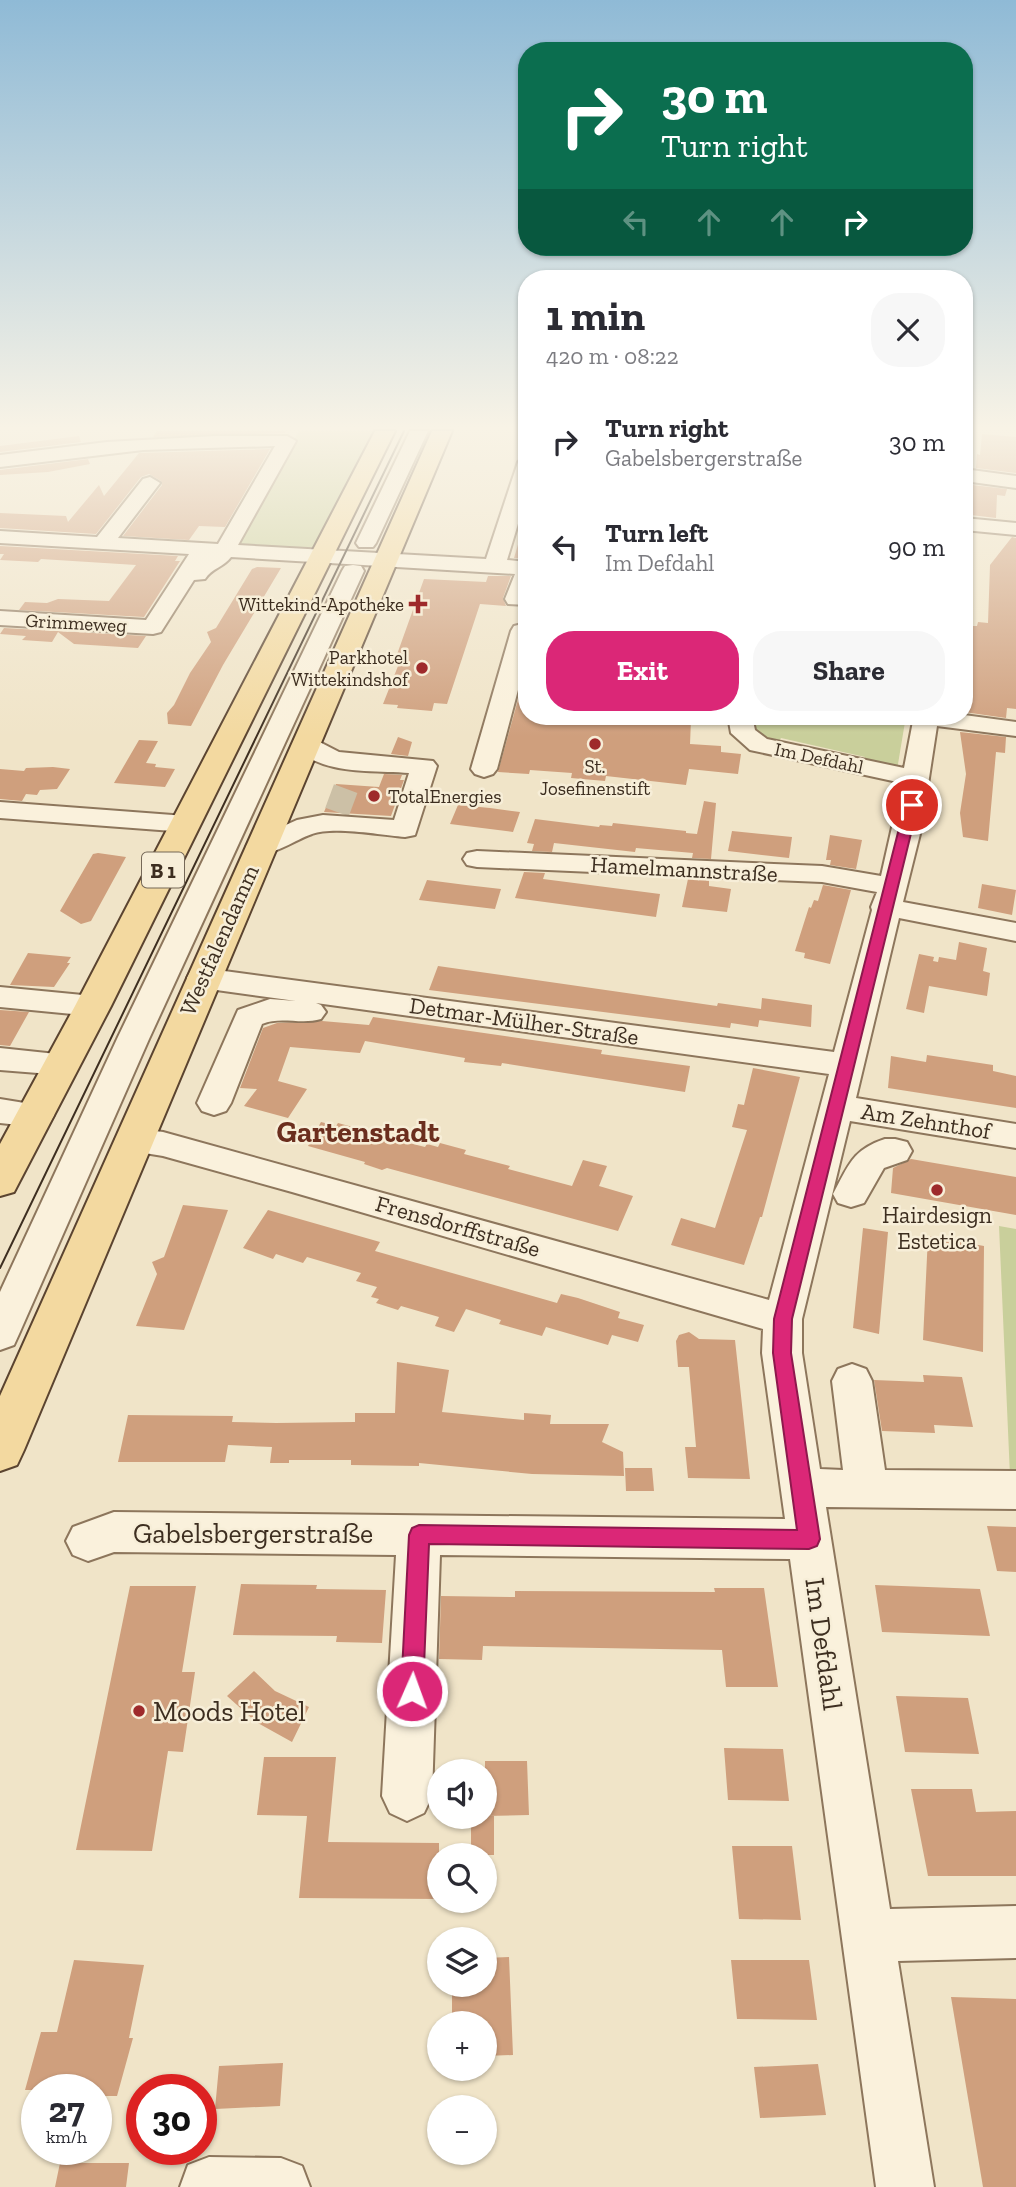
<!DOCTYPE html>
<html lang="en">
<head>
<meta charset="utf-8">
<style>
	body { margin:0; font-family:"Zilla Slab",serif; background:#f7f7f7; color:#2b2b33; height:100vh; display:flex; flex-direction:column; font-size:26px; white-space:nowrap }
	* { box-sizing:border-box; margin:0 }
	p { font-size:23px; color:#7c7c81 }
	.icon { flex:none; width:38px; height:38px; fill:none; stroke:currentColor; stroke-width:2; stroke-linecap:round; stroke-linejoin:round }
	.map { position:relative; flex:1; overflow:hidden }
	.panel { position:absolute; left:518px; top:270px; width:455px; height:455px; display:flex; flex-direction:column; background:#fff; border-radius:28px; box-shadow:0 2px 5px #0004 }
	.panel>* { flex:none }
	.guide { position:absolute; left:518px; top:42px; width:455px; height:214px; border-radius:28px; box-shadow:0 2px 5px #0004; background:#0b6e4f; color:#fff; overflow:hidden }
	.fabs { position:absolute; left:427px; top:1759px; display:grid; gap:14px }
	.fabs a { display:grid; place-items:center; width:70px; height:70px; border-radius:50%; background:#fff; box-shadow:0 2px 5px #0004; font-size:35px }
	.speed { position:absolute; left:21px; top:2074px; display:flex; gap:14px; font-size:35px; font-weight:700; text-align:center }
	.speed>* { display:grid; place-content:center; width:91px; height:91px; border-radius:50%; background:#fff; box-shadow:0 2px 5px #0004; line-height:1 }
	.speed small { font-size:18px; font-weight:400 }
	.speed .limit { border:10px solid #d22; background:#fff; color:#111 }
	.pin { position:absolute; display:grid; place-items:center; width:60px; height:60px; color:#fff; margin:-30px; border:4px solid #fff; border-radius:50%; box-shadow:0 2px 7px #0007 }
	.me { position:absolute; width:77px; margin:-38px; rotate:2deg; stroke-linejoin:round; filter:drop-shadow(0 0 5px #0008) }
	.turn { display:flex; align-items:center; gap:24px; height:147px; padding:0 28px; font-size:32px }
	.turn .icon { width:91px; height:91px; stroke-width:2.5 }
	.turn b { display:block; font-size:49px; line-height:60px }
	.lanes { display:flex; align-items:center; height:66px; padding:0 28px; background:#0003; justify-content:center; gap:35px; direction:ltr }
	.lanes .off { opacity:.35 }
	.round { display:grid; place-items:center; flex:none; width:74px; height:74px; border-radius:28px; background:#f7f7f7 }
	.summary { display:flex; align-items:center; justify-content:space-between; height:119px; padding:0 28px }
	h1 { font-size:42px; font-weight:800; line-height:52px }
	.cta { display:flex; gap:14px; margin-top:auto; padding:14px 28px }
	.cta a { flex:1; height:80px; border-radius:28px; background:#db2777; color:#fff; font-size:28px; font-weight:800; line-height:80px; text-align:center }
	.cta a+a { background:#f7f7f7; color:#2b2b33 }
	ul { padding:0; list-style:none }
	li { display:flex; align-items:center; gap:21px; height:105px; padding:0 28px }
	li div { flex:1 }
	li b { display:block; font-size:26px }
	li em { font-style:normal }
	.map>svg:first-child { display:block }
</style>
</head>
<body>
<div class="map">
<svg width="1016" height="2187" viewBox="0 0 1016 2187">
	<rect width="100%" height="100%" fill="#f0e4c8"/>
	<path fill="#c9cf9b" d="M299 431H381L317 554 228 549Z
		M755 716H906L897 770 862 763 865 757 781 738 777 745 754 734Z
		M999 1226 1016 1229V1476H1010Z"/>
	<path fill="#cf9f7d" d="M157 431H286L285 433 153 437Z
		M982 434 1016 437V473L976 468 977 454 980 455Z
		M79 436 81 442 0 452V446Z
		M270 449 225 527 199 526 189 540 123 536 162 485 161 481 149 474 141 477 96 534 0 528V513L66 516 68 522 99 485 104 496 139 453Z
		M88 459 90 464 48 472 0 475V470Z
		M972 485 1007 489 1005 496 997 495 996 518 971 515Z
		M522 531H527V559L514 558Z
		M1012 537 1016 538V709L1007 708 1006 718 964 712V659L969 626H977L978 622 988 623 990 565Z
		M0 546 178 556 175 561H180L144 617 19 610 25 602 47 603 58 599 109 601 136 565 41 559 38 562 0 560 4 554H0Z
		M257 567 281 568 223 665 191 726 168 724 167 713 174 705 190 673 211 642 207 632 216 628 252 569Z
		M488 576H511L503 598 506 606 480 604 447 704 434 703 432 711 397 708 398 705 383 704 400 661 395 660 424 579 486 582Z
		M4 628 146 636 138 648 74 644 58 632 52 642 22 640 26 636 0 634Z
		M527 667V716H615V718L655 721 656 717 691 720 690 744 721 746V752L741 754 738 774 689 769 686 785 606 776 605 781 571 778 572 773 530 770 529 774 498 772Z
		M960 732 1006 737 1005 753 996 752 988 841 963 837 960 813 966 774Z
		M398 737 412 742 408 756 391 754Z
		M139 740 158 741 146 763 156 764 155 767 175 769 165 787 114 783Z
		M53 767 70 769 57 789 40 790 37 795 26 794 22 801 0 799V769L24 771 26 768Z
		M384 774 402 775 400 780H404L391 816 324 812 336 784 379 787Z
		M704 801 716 803 711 859 692 858 693 853 636 848 635 852 554 843 552 852 532 851 534 844 527 843 535 819 599 827 600 825 612 826 613 823 686 831V833L697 834Z
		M458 805 490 808 520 812 513 832 450 824Z
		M732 831 792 837 789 858 728 851Z
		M830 835 862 840 856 869 830 865 831 860H826Z
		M98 853 126 857 91 921 81 924 60 911 93 854Z
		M524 872 545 873 543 879 660 894 656 917 515 898Z
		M688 879 709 880V886L731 889 727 912 682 907Z
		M427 880 466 885 501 889 495 909 419 900Z
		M982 884 1016 890 1012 915 978 908Z
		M823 885 851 890 830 964 804 958 805 953 795 951 809 907 811 908 814 900 818 901Z
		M959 942 987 948 983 971 990 973 987 996 929 986 924 1013 906 1009 919 954 934 957 933 961 938 962 939 957 956 960Z
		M28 953 71 957 67 963H70L54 987 10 985Z
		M438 966 717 1006 718 1003 761 1009 762 998 812 1005 811 1027 759 1020 760 1016 758 1027 731 1023 730 1028 429 990Z
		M0 1010 29 1012 10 1046 0 1045Z
		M373 1017 602 1050 601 1054 690 1066 685 1092 502 1063 501 1066 464 1062 465 1058 365 1041 360 1053 290 1047 278 1081 307 1089 288 1118 244 1106 257 1089 240 1088 263 1028 277 1023 322 1021 369 1025Z
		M927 1055 993 1065V1071L1016 1076V1108L888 1088 891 1056 926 1062Z
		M753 1068 800 1077 762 1217H760L744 1265 671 1245 681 1218 715 1228 747 1130 732 1127 738 1104 744 1105Z
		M321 1122 336 1126 338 1123 371 1132 379 1128 388 1131 393 1139 425 1147 427 1144 438 1147 440 1143 466 1150 464 1154 510 1166 508 1169 572 1186 583 1160 607 1166 599 1186 633 1196 618 1231 387 1168 382 1170 364 1164 365 1162 308 1146Z
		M911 1159 1016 1177V1215L891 1193 893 1168Z
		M183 1205 228 1210 184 1330 136 1326 157 1274 152 1262 164 1257Z
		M268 1210 380 1242 375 1251 557 1303 561 1294 578 1298 620 1312 618 1318 644 1325 638 1342 612 1335 608 1345 546 1327 542 1336 499 1324 501 1320 466 1309 454 1332 435 1326 439 1317 401 1306 398 1310 376 1303 379 1299 371 1297 377 1287 356 1281 361 1273 307 1257 303 1263 276 1254 273 1259 243 1248Z
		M863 1228 888 1232 879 1334 853 1328Z
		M928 1236 984 1246 983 1352 923 1340Z
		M689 1332 699 1339 735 1340 750 1479 688 1478 685 1447H696L689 1367H678L676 1341 679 1335Z
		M397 1362 449 1370 442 1412 524 1420V1413L551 1415 550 1424H609L602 1442 623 1452 624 1476 532 1474 419 1463V1466L351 1465V1460H289V1463H270L272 1447 228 1445 225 1462H118L128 1415 233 1416 232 1422 276 1423 355 1422V1413H395Z
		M923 1375 962 1377 973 1427 934 1425 935 1433 882 1431 874 1380 924 1382Z
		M625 1468H652L654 1491H626Z
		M987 1526 1016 1527V1572L997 1571Z
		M241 1584 317 1585 316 1589 386 1590 382 1643 336 1642 337 1636 233 1635Z
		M875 1585 980 1589 990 1636 882 1632Z
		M130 1586H196L182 1672H195L183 1752 168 1751 152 1851 76 1850Z
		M714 1588H764L778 1687H726L722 1650 483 1646 482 1660 439 1659 441 1596 515 1597V1591L715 1592Z
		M254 1671 275 1691 309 1707 292 1742 256 1722 227 1696Z
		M896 1696 968 1698 979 1754 905 1752Z
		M724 1748 783 1749 789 1801 728 1800Z
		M264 1757H336L328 1842 439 1843V1899L299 1898 307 1816 257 1815Z
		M485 1761H527L529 1815 485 1816Z
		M911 1789H972L976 1812 1016 1811V1876H928Z
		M471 1816H494V1855H471Z
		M732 1846H792L801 1920 739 1919Z
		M509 1957 513 2055 485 2056V2023H452V1984H485V1958Z
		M74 1960 144 1965 129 2038H133L117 2096H96V2090H25L41 2032H57Z
		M731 1960H809L817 2020 737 2019Z
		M951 1997 1016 1999V2187H983Z
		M283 2063 280 2106 215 2109 219 2066Z
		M818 2064 826 2115 760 2118 754 2067Z
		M60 2163H129L126 2187H55Z"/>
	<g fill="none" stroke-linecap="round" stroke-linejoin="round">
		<path stroke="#ccc0a6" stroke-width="25" stroke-dasharray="25 13" stroke-linecap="butt" d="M337 812 347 785"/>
		<defs>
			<path id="minor" d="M410 431H428L376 543 373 547H359L356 543Z
				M215 436H287L296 441 238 545 486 559 518 462 527 456V494L507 560 527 562V605L508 604 505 599 515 574 231 557C224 567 212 568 205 579L194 580 161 632 153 634 0 625V611L146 620 189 554 0 543V531L97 537 143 479 150 477 160 483 118 538 218 544 275 446 143 450 0 467V455L107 442Z
				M964 469 1016 476V488L964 481Z
				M964 518 1016 523V535L964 530Z
				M353 565 361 566 364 571 149 1039 19 1334 14 1345 0 1350V1292L117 1039 342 571 345 566Z
				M522 624 527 625V656L497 769 493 774 484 777 475 774 471 769 511 631 514 626Z
				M964 715 1016 722V736L937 726 921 830 903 902 1016 923V941L899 918 856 1098 1016 1124V1148L850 1121 802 1319V1353L820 1469 843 1470 832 1381 838 1369 852 1364 866 1369 872 1381 885 1470 1016 1471V1509L826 1507 890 1909 1016 1906V1958L898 1961 934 2187H876L790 1559 440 1555 432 1796 424 1813 407 1821 390 1813 382 1796 396 1555 114 1552 88 1561 73 1555 66 1541 73 1527 114 1512 785 1519 762 1353 763 1329 292 1192 163 1156 120 1149 115 1140 120 1131 132 1128 163 1132 769 1300 829 1074 316 1003 321 1005 326 1012 321 1019C301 1025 281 1016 262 1024L231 1103 226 1111 214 1115 202 1111 197 1103 238 1010 270 999 296 1001 202 988 191 985 187 978 191 971 202 968 834 1052 872 910 871 907 877 892 822 882 477 867 467 865 463 859 467 853 477 851 822 866 881 876 902 783 750 750 731 733 728 716H752L755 730 767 739 904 768 914 716Z
				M306 735 339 752 433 761 437 766 415 835 405 837C381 835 333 826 312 834 292 841 272 858 250 853L246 847 250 841 297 820 323 815 394 820 409 773C374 770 316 776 293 743L297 738Z
				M0 802 186 816 196 818 200 824 196 830 186 832 0 818Z
				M0 987 93 996 104 999 109 1006 104 1013 93 1016 0 1007Z
				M0 1048 75 1056 79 1064 75 1072 63 1075 0 1070Z
				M0 1099 49 1107 54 1115 49 1123 37 1127 0 1123Z
				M885 1139H895L907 1142 912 1151 907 1160 884 1168 864 1203 851 1207 838 1203 833 1194C849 1165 852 1150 885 1139Z
				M209 2157 281 2158 302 2166 310 2187H180L188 2165Z"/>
			<path id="major" d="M375 431H395L111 1006 14 1192 0 1196V1144L75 1006Z
				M432 431H452L24 1450 17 1465 0 1471V1396Z"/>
		</defs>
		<use href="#minor" stroke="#8d765c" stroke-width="4"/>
		<use href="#major" stroke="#5b4430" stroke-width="4"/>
		<use href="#minor" fill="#faf1dc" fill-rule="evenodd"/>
		<use href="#major" fill="#f3d9a0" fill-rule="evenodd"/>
		<path stroke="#3d2e20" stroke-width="2" d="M0 1268 404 431"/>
	</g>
	<linearGradient id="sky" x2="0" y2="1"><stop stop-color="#8fbad6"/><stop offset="0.58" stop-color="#f8f3e6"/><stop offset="1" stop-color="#f8f3e6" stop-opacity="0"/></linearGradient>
	<rect width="1016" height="737" fill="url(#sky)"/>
	<path fill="#db2777" stroke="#8e194d" stroke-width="2" d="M912 801 918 805 792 1319 791 1353 820 1539 817 1546 809 1549 429 1544 423 1691 420 1699 412 1702 404 1699 401 1691 409 1535 412 1528 419 1525 797 1530 773 1353 774 1319 905 805Z"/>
	<g fill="#9e2a2b" stroke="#f7eed8" stroke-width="2.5">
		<path d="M414.5 593.5h7v7h7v7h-7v7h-7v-7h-7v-7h7z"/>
		<circle cx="422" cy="668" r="7"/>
		<circle cx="595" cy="744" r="7"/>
		<circle cx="374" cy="796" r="7"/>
		<circle cx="937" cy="1190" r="7"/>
		<circle cx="139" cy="1711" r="7"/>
	</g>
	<g text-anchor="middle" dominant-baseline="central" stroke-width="5" stroke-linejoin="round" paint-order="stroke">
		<g font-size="19" fill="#3d2e20" stroke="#f7eed8" text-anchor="end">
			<text x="404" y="604">Wittekind-Apotheke</text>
			<text x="408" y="657">Parkhotel<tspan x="408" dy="22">Wittekindshof</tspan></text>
			<text x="595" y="766" text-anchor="middle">St.<tspan x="595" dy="22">Josefinenstift</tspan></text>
			<text x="388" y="796" text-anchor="start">TotalEnergies</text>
		</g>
		<g font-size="19" fill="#3d2e20" stroke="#f7eed8">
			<text transform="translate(76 623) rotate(3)">Grimmeweg</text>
			<text transform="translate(819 758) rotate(12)">Im Defdahl</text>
		</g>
		<rect fill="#f7eed8" stroke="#756857" stroke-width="2" x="142" y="852.5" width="42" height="35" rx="5"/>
		<g font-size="21" font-weight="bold" fill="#3d2e20">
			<text x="163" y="870">B 1</text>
		</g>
		<g font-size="23" fill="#3d2e20" stroke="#f7eed8">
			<text transform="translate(684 869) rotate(3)">Hamelmannstraße</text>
			<text transform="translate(219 940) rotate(-66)">Westfalendamm</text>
			<text transform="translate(524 1021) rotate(8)">Detmar-Mülher-Straße</text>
			<text transform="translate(926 1121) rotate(9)">Am Zehnthof</text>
			<text transform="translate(458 1226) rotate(16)">Frensdorffstraße</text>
		</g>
		<g font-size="23" fill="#3d2e20" stroke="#f7eed8">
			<text x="937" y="1215">Hairdesign<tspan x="937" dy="26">Estetica</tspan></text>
		</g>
		<g font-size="28" fill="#3d2e20" stroke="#f7eed8">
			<text x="253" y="1533">Gabelsbergerstraße</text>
			<text transform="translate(824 1644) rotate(82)">Im Defdahl</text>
		</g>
		<g font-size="28" fill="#3d2e20" stroke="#f7eed8" text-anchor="start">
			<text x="153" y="1711">Moods Hotel</text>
		</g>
		<g font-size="30" font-weight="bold" fill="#6b2e1e" stroke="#f7eed8">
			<text x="358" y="1132">Gartenstadt</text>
		</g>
	</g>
</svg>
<div class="fabs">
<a><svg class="icon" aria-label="sound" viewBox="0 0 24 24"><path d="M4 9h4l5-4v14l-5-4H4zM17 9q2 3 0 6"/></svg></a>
<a><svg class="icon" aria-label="search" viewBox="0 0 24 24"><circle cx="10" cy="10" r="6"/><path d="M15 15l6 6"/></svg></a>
<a><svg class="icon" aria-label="layers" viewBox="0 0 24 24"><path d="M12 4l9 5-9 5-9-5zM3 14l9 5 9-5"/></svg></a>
<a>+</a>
<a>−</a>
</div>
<div class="speed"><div>27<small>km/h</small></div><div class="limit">30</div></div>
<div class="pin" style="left:912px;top:805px;background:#d93025"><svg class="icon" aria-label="arrive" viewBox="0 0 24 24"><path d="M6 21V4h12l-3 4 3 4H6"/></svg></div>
<svg class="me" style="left:412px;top:1691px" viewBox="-20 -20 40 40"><circle r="17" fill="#db2777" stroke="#fff" stroke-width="3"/><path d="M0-11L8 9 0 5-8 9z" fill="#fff"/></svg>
<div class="guide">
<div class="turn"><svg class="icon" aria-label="right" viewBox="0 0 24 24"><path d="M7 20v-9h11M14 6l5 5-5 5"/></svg><div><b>30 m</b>Turn right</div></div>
<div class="lanes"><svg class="icon off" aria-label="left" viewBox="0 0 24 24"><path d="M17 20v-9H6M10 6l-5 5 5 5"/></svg><svg class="icon off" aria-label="ahead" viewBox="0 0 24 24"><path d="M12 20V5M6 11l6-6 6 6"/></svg><svg class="icon off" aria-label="ahead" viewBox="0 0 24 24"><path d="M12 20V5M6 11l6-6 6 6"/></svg><svg class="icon" aria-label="right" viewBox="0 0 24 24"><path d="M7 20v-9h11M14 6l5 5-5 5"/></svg></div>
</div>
<section class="panel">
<div class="summary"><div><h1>1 min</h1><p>420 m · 08:22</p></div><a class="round"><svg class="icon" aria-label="close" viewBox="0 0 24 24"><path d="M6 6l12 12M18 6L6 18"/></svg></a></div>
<ul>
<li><svg class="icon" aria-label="right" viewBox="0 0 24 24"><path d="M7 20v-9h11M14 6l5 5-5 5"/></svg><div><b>Turn right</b><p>Gabelsbergerstraße</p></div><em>30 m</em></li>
<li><svg class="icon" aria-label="left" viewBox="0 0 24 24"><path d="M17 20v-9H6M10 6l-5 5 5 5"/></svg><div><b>Turn left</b><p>Im Defdahl</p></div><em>90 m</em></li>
</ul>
<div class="cta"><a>Exit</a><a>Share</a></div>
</section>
</div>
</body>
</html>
